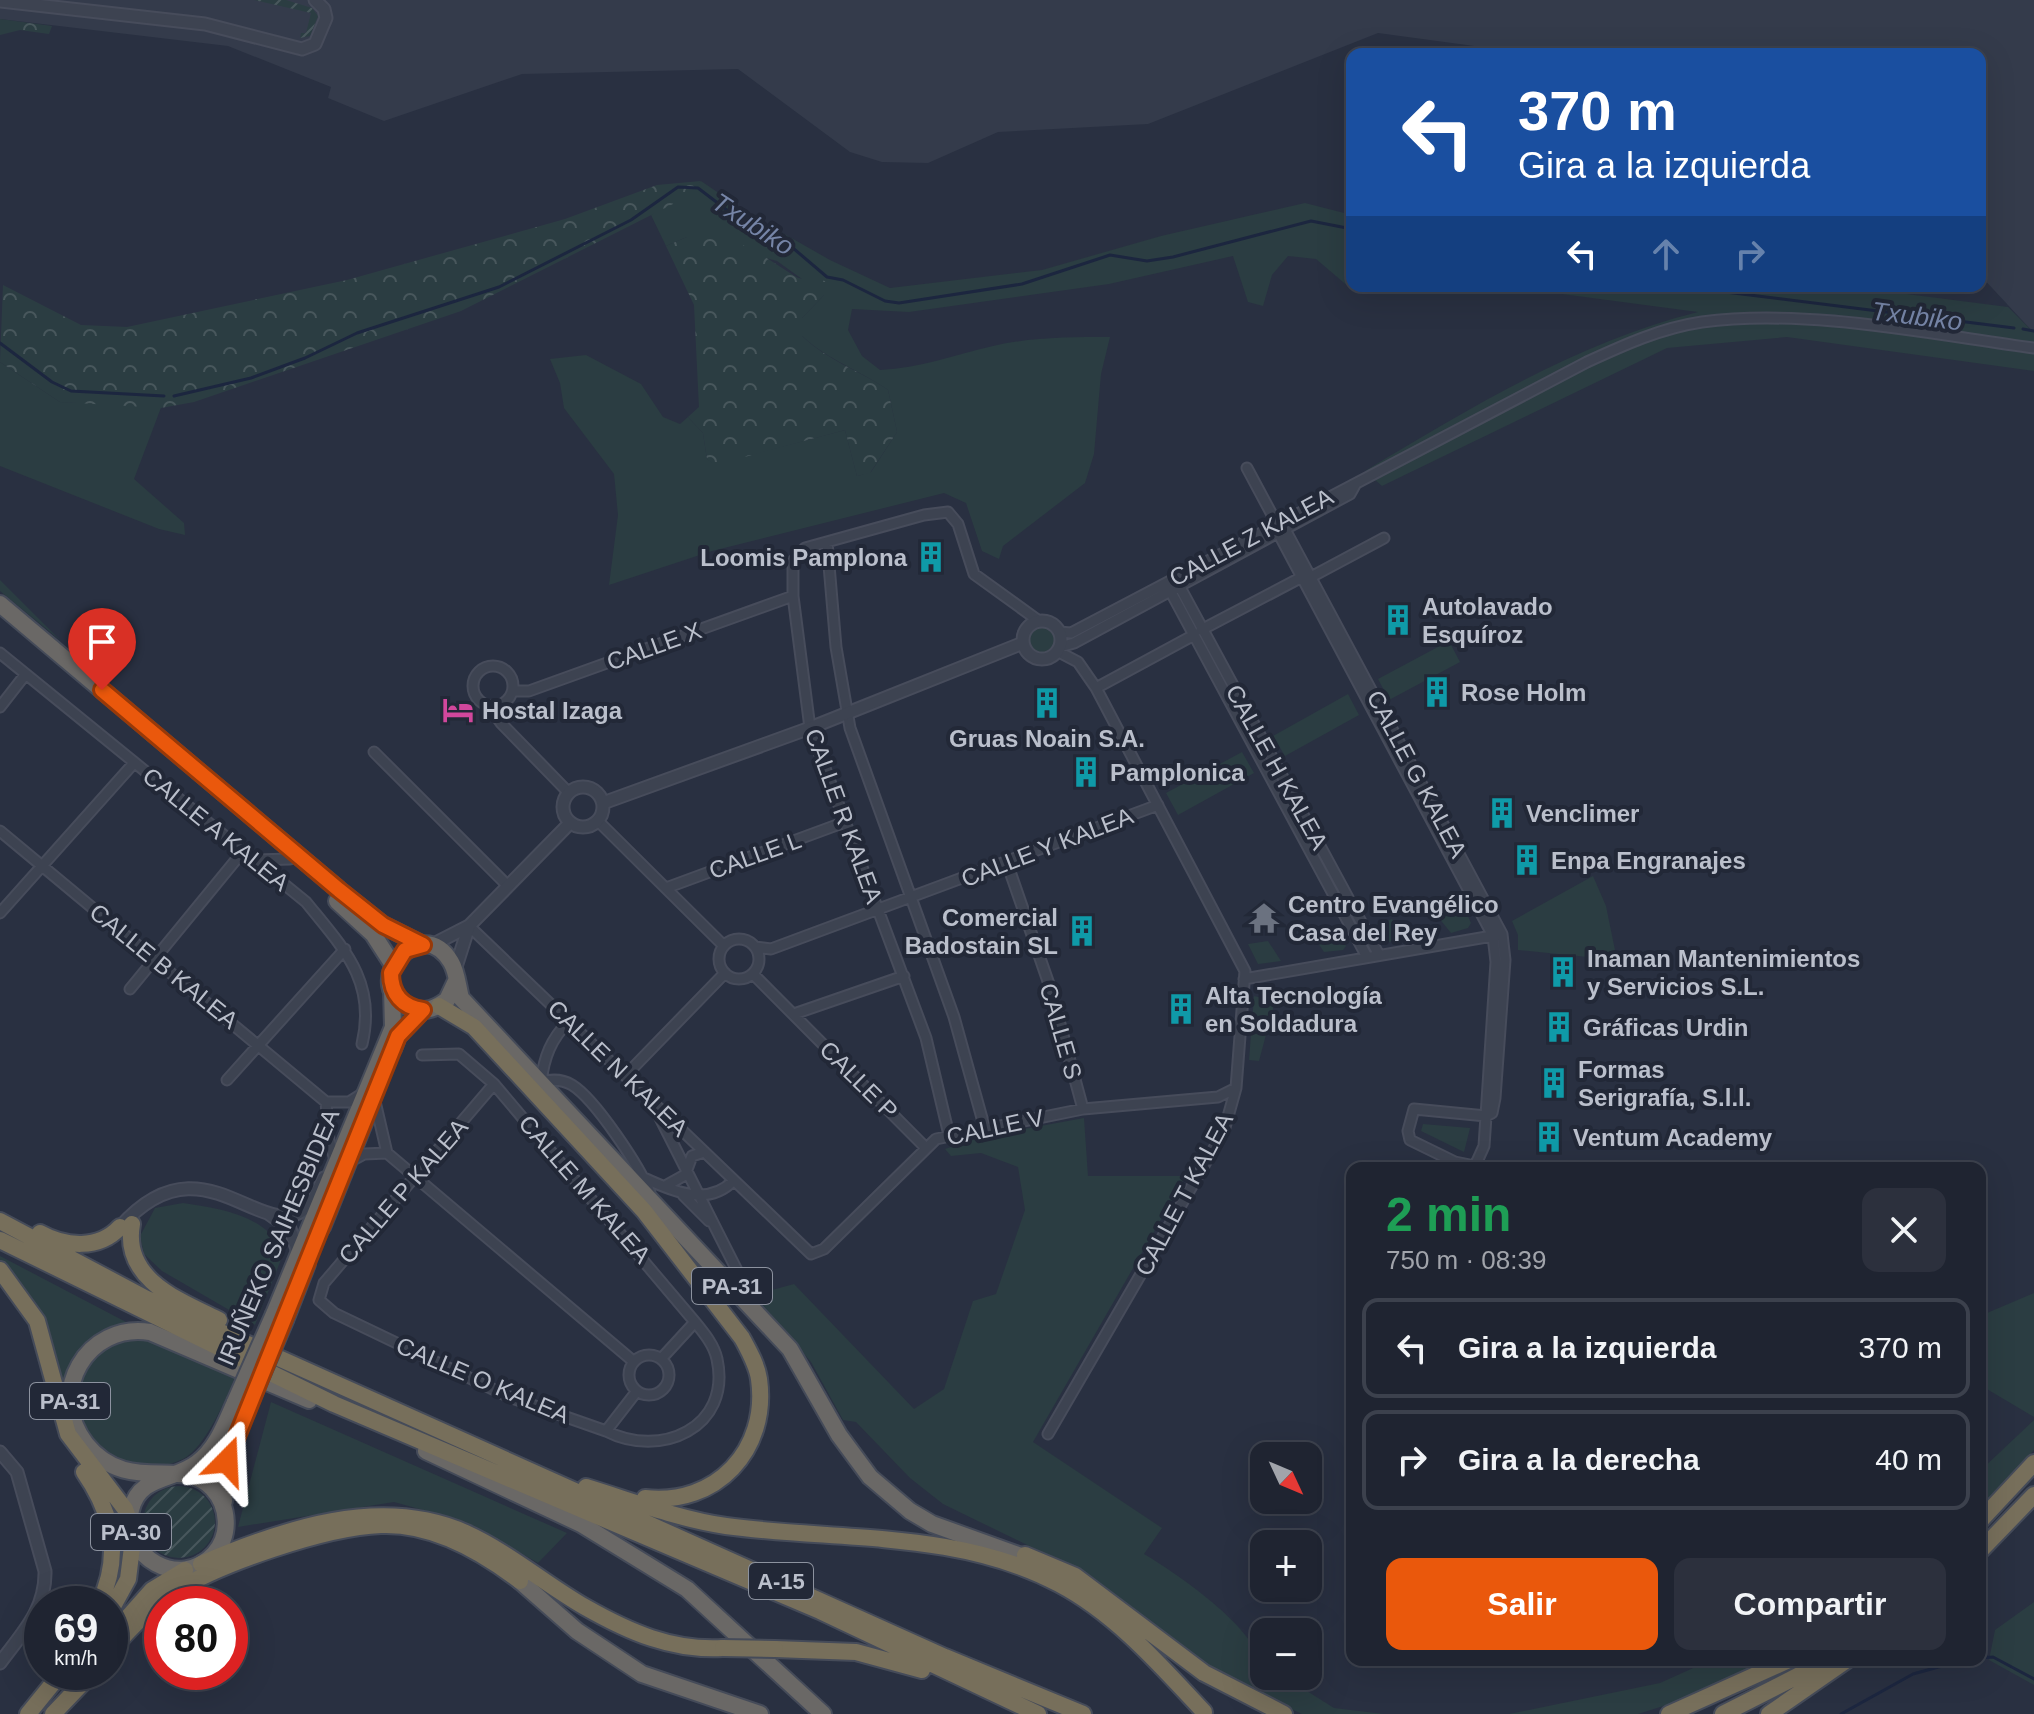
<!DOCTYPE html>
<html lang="es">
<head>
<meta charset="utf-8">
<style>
	body { margin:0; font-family:Arial,sans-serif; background:#2c303d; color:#f1f3f6; height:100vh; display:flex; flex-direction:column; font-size:30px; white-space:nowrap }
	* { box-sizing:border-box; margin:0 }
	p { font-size:26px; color:#a1a4ab }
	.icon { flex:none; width:44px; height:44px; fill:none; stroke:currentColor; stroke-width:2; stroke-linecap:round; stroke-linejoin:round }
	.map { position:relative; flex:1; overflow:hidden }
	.sheet { position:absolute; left:1346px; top:1162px; width:640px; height:504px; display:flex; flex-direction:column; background:#1f2431; border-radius:16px; box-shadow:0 8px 32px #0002,0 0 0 2px #3c414d }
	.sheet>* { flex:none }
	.banner { position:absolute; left:1346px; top:48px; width:640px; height:244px; border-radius:16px; box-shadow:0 8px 32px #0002,0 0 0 2px #3c414d; background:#1a4fa0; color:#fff; overflow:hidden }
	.needle { width:52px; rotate:134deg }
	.buttons { position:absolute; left:1250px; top:1442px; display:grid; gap:16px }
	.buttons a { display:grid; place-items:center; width:72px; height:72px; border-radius:16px; background:#1f2431; box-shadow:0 8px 32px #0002,0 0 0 2px #3c414d; font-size:40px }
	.speed { position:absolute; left:24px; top:1586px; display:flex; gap:16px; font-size:40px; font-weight:700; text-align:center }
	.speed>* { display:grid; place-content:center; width:104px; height:104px; border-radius:50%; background:#1f2431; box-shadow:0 8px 32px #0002,0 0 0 2px #3c414d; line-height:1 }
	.speed small { font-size:20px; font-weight:400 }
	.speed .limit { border:12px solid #d22; background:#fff; color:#111 }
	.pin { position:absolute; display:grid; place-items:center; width:68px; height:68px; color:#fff; margin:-82px -34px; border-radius:50% 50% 50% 0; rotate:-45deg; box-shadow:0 0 8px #0007 }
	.pin .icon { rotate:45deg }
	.me { position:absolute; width:88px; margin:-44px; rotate:21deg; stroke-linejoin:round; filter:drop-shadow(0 0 6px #0008) }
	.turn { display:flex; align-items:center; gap:28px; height:168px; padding:0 40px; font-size:36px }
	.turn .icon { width:104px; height:104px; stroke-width:2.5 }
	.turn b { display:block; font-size:56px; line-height:68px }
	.lanes { display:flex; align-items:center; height:76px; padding:0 40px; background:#0003; justify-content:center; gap:40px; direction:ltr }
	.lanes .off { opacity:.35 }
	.round { display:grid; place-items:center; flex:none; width:84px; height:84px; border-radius:16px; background:#2c303d }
	.overview { display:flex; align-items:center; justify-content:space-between; height:136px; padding:0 40px }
	h1 { font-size:48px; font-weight:700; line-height:60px; color:#1e9e55 }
	.action { display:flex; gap:16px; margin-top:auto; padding:16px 40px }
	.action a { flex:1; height:92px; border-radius:16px; background:#ea580c; color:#fff; font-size:32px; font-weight:700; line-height:92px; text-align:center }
	.action a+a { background:#2c303d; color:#f1f3f6 }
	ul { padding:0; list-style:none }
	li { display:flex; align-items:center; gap:24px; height:100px; margin:0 16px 12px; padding:0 24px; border:4px solid #3c414d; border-radius:16px }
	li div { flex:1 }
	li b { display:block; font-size:30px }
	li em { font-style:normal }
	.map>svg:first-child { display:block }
</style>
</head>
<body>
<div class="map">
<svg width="2034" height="1714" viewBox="0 0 2034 1714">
	<defs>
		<pattern id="forest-crowns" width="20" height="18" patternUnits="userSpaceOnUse" patternTransform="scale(2)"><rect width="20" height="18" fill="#2b3d42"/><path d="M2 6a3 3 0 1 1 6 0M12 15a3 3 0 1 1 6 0" fill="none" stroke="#48575c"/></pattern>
		<pattern id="garden-furrows" width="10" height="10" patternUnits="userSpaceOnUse" patternTransform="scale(2)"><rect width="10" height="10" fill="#2b3d42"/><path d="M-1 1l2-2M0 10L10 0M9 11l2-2" fill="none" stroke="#48575c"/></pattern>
	</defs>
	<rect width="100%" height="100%" fill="#293041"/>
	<path fill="#343b4b" d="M0 0H2034V333L1980 275V54H1534L1378 33 1148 124 998 132 928 163 882 162 850 152 738 69 522 74 384 121 328 98 331 87 228 46 0 19Z"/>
	<path fill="#2b3d42" d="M701 181 751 215 830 260 890 288 1042 270 1161 236 1305 203 1352 215 1355 286 1350 288 1316 259 1288 256 1272 275 1263 306 1248 302 1233 256 1109 284 909 312 852 309 848 330 862 356 880 370C920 368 954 355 993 346 1032 337 1070 337 1110 337L1101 374 1094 454 1085 483 1003 546 999 559 982 551 966 503 944 493 712 551 609 585 618 515 614 474 564 408 560 383 550 359 586 355 641 384 663 417 680 424 688 417 703 433 707 459 715 464 845 430 857 476 871 472 897 432 888 390C859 370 828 360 802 336V318L824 295 777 261 687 237 666 246 651 215Z
		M1502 286H1844L2008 307 2034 333V371L1787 337 1667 348 1382 486 1365 471C1470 408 1578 342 1698 312Z
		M0 362 60 402 162 405 134 479 184 523 185 535 159 529 0 466Z
		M0 580 61 641 0 591Z
		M1026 640a15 15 0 1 1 30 0a15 15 0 1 1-30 0Z
		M1449 641 1460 662 1389 700 1378 679Z
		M1348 694 1359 715 1285 756 1273 736Z
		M1242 752 1254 773 1178 815 1166 793Z
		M1593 876 1606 906 1617 960 1518 950V935L1512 921Z
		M1464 908 1471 923 1468 928 1451 933 1434 912Z
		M1392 919 1406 937 1389 942 1375 925Z
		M1339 932 1346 946 1343 950 1324 952 1312 934Z
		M1268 941 1281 961 1258 964 1248 944Z
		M1254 996 1275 1001 1259 1061 1249 1060Z
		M1084 1118 1088 1176H1186L1033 1442 1162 1528 1144 1554C1179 1575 1264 1632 1264 1676H1283L1334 1708 1384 1714H1302L1213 1673 1064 1563 943 1504 910 1478 856 1422 843 1420 811 1362 754 1295 794 1284 914 1409 944 1389 973 1301 996 1294 1025 1210 1018 1167 981 1153 951 1156 945 1149 981 1137Z
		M1423 1124 1470 1128 1464 1152 1421 1131Z
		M183 1203C222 1209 265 1215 284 1252L255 1325 162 1271 144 1254 140 1236 155 1208Z
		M0 1256 128 1323C97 1332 78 1351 63 1380L19 1284 0 1262Z
		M2034 1293V1417L1980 1385V1316Z
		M127 1339 164 1342 235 1377C226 1399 205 1448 183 1459 107 1496 17 1378 127 1339Z
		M271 1402 567 1533 538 1563 466 1522 394 1502 238 1527Z
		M2034 1420V1450L1980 1507V1471Z
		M2034 1602V1685L1989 1660 1995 1630Z
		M1711 1660H1772L1717 1689 1638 1714H1509L1660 1683Z"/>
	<path fill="url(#forest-crowns)" d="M0 19 52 26 49 34 20 30 0 35Z
		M701 181 673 204 461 311 194 402 161 408 60 402 0 362 3 285 81 325 127 327 347 280 565 219 657 185Z
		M715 236C747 243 766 258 793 275 805 283 815 277 828 282L824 295 802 318V336C828 361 859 370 888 390L897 432 870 473 857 476 845 430 715 465 707 459 703 433 688 417 699 407 694 305 666 246 687 237Z"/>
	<path fill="url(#garden-furrows)" d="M254 0H286L312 8 318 16 310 36 300 38 301 33H306L311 13Z
		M143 1522a36 36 0 1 1 72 0a36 36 0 1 1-72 0Z"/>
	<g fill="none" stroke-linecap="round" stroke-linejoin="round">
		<path stroke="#1c263f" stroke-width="3" d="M1677 286 2014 328
			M2023 329 2034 331
			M0 343 52 382 71 391 164 396
			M174 396 251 378 305 358 357 333 499 287 631 220 678 187 698 188 757 233 780 237 827 277 843 280 885 301 899 303 1022 284 1110 255 1147 261 1173 257 1311 221 1352 229
			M1980 1658 1993 1657 2034 1679
			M1841 1714 1913 1674 1964 1660"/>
		<defs>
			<path id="minor" d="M1247 468 1277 524
				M1274 525 1493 936 1496 962 1486 1116 1414 1109 1408 1131 1410 1140 1455 1162 1475 1166 1484 1146 1486 1116 1492 1113 1495 1098 1505 960 1502 934 1281 522
				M827 542 836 647 850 728 954 1017 985 1129
				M1311 577 1384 538
				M1175 578 1379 955
				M1166 583 1367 957
				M1201 630 1302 577
				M1059 632 1071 633 1587 362C1624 345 1661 328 1702 322 1806 308 1929 334 2034 348
				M1060 647 1074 643 1350 494 1355 485
				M0 653 306 902C343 948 377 981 362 1044
				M473 686a20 20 0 1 1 40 0a20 20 0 1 1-40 0Z
				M1096 688 1194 635
				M513 691H529L793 596
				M489 706 501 723 569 793
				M0 707 25 675
				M374 752 508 886
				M598 821 724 946
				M0 831 326 1102
				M256 860 290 859
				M1007 863 1050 987 1083 1109
				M666 888 845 822
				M0 913 134 763
				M469 926 811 1254 824 1249 936 1139 1083 1109 1218 1097 1236 1088
				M719 959a20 20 0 1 1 40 0a20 20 0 1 1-40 0Z
				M755 947 771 949 1158 805
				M753 974 925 1147
				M1244 979 1498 935
				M130 989 244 850
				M794 1014 904 976
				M569 1021C551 1039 544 1057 541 1082 552 1079 562 1079 572 1085 595 1099 640 1167 650 1193
				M422 1055 459 1054 494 1084 695 1322 661 1359
				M626 1075 725 973
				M227 1080 345 949
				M494 1084 324 1283 319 1300 334 1313 509 1397 606 1431 637 1391
				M657 1112 753 1302
				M949 1135 926 1038 810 728 793 596V561L805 548 924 515 948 512 958 524 974 574 1039 621
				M387 1153 633 1361
				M335 1160 329 1140 326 1102H349L365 1092
				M351 1161 364 1154 387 1153 374 1097
				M644 1178C672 1191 708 1207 733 1181
				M667 1185 685 1175 692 1156 704 1152
				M683 1195 709 1221
				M629 1375a20 20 0 1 1 40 0a20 20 0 1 1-40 0Z
				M606 1431C660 1459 732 1428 717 1359 714 1345 704 1333 695 1322
				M1048 1434 1224 1131 1236 1088 1245 971 1096 688 1078 662 1057 651"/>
			<path id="tertiary" d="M0 1 205 24 302 49 315 44 326 18 324 9 315 0
				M1023 640a19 19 0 1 1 38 0a19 19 0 1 1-38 0Z
				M563 807a20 20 0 1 1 40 0a20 20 0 1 1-40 0Z
				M603 803 810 728 1023 643
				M430 946 469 926
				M455 970 469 926 570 823
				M269 1214 290 1229 299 1255
				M120 1227C202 1134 260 1244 305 1209 314 1203 319 1187 324 1178
				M0 1452 17 1472 45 1571C46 1610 22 1633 0 1663"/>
			<path id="trunk" d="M0 604 339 890 383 925 423 945
				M337 901 373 934 393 965
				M456 981 447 1000C436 1008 426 1013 412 1008 356 989 420 909 451 962 457 972 458 987 461 998L790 1349 839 1435 870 1477 910 1511 932 1524 1035 1561
				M393 1049 398 1036 423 1010
				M322 1227 370 1108
				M274 1314 393 1027 392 989
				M286 1318 307 1264
				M235 1402C225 1424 217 1448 197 1463 174 1481 139 1475 131 1510 121 1557 180 1591 214 1554 231 1535 229 1506 212 1488 183 1456 128 1496 86 1444 46 1393 87 1322 150 1332L309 1400
				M426 1451 581 1524 687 1589 823 1714
				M224 1501C220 1467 235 1438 248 1407
				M520 1581 577 1631 642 1674 760 1714"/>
			<path id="motorway" d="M439 1006 474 1027 644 1211 742 1338C749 1351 757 1365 759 1379 769 1450 716 1506 645 1498
				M0 1221 145 1298 945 1657 1083 1714
				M132 1224C122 1279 178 1300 219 1320
				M40 1233C65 1247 99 1250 120 1227
				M0 1240 334 1404 820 1611 1038 1714
				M0 1270 37 1321 68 1434 125 1509 130 1523
				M84 1472C113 1514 122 1556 99 1604
				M586 1487C632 1501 678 1519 726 1526 837 1541 958 1530 1059 1584 1116 1614 1161 1666 1204 1712
				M1980 1521 2034 1463
				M1980 1551 2034 1495
				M1025 1555 1075 1576 1204 1673 1284 1714
				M201 1564C283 1529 380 1495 466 1533 508 1552 545 1584 585 1607 629 1632 672 1651 723 1648
				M110 1612 128 1579 133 1539
				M121 1625 152 1590 185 1570
				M775 1649 856 1652 922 1670
				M110 1651C129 1630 148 1609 173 1593 218 1564 326 1527 381 1525 431 1523 481 1551 520 1581
				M28 1714 62 1672
				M53 1714 93 1672
				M1669 1714 1789 1660
				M1723 1714 1829 1660
				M1769 1714 1847 1660"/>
		</defs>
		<use href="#minor" stroke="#474c5b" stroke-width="13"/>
		<use href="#tertiary" stroke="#474c5b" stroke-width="15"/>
		<use href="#trunk" stroke="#454b59" stroke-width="20"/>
		<use href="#motorway" stroke="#454b59" stroke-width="20"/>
		<use href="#minor" stroke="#3d4351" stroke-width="9"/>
		<use href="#tertiary" stroke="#3d4351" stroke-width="11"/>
		<use href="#trunk" stroke="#6a6866" stroke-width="16"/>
		<use href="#motorway" stroke="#776f5b" stroke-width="16"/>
		<defs>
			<path id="trunk-bridge" d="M235 1402 274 1314
				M248 1407 286 1318"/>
			<path id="motorway-bridge" d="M723 1648 775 1649"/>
		</defs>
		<use href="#trunk-bridge" stroke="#454b59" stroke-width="20" stroke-linecap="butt"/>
		<use href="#motorway-bridge" stroke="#454b59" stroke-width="20" stroke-linecap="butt"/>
		<use href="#trunk-bridge" stroke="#6a6866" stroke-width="16"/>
		<use href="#motorway-bridge" stroke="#776f5b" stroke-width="16"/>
	</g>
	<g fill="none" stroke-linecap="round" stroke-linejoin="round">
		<defs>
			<path id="route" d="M102 690 339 890 383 925 423 945 405 950 391 973C391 994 402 1007 423 1010L398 1036 227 1461"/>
		</defs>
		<use href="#route" stroke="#983908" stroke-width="20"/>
		<use href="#route" stroke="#ea580c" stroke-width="14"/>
	</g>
	<defs>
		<symbol id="building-bare" viewBox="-9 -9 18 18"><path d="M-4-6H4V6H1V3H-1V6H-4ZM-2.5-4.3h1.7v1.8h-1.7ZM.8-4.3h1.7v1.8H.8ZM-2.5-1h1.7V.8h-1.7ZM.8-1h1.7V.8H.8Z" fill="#0f9aa8" stroke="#222837" stroke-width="2.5" paint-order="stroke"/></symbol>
		<symbol id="hotel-bare" viewBox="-9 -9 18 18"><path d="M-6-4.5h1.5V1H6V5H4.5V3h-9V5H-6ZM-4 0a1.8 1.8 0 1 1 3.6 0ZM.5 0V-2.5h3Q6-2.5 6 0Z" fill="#d1479c" stroke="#222837" stroke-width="2.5" paint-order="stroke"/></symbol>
		<symbol id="temple-bare" viewBox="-9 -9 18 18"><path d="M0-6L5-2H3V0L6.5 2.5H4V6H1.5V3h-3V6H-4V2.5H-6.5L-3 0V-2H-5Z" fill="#6b7280" stroke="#222837" stroke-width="2.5" paint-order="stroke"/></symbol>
	</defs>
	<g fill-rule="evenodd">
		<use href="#building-bare" x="909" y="535" width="44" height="44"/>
		<use href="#building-bare" x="1376" y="598" width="44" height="44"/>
		<use href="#building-bare" x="1415" y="670" width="44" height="44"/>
		<use href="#building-bare" x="1025" y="681" width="44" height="44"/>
		<use href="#hotel-bare" x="436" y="688" width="44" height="44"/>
		<use href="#building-bare" x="1064" y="750" width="44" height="44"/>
		<use href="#building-bare" x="1480" y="791" width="44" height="44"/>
		<use href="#building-bare" x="1505" y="838" width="44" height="44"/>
		<use href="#temple-bare" x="1242" y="896" width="44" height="44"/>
		<use href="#building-bare" x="1060" y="909" width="44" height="44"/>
		<use href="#building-bare" x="1541" y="950" width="44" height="44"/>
		<use href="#building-bare" x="1159" y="987" width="44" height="44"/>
		<use href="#building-bare" x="1537" y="1005" width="44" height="44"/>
		<use href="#building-bare" x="1532" y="1061" width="44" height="44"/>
		<use href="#building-bare" x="1527" y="1115" width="44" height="44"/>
	</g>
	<g text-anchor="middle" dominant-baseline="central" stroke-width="8" stroke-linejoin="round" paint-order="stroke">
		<g fill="#222837" stroke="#8c929f" stroke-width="2">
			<rect x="692" y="1268" width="80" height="36" rx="6"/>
			<rect x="30" y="1383" width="80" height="36" rx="6"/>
			<rect x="91" y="1514" width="80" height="36" rx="6"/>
			<rect x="749" y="1563" width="64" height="36" rx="6"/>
		</g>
		<g font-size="22" font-weight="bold" fill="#babfcb">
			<text x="732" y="1286">PA-31</text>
			<text x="70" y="1401">PA-31</text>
			<text x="131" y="1532">PA-30</text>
			<text x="781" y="1581">A-15</text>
		</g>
		<g font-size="24" fill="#babfcb" stroke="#222837">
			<text transform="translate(1251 537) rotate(-28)">CALLE Z KALEA</text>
			<text transform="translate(654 646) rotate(-20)">CALLE X</text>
			<text transform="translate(1277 767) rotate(61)">CALLE H KALEA</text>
			<text transform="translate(1417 774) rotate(62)">CALLE G KALEA</text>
			<text transform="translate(844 816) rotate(70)">CALLE R KALEA</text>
			<text transform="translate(216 829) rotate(39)">CALLE A KALEA</text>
			<text transform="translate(1047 847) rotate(-21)">CALLE Y KALEA</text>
			<text transform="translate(755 855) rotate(-20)">CALLE L</text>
			<text transform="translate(164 966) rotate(39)">CALLE B KALEA</text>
			<text transform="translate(1061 1031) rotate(74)">CALLE S</text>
			<text transform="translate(618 1068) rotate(44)">CALLE N KALEA</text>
			<text transform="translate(859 1080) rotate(45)">CALLE P</text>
			<text transform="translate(995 1127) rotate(-12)">CALLE V</text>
			<text transform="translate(585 1189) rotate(49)">CALLE M KALEA</text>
			<text transform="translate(403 1191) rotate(-49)">CALLE P KALEA</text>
			<text transform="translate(1184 1194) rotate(-62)">CALLE T KALEA</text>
			<text transform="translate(278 1237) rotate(-67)">IRUÑEKO SAIHESBIDEA</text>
			<text transform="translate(483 1380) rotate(23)">CALLE O KALEA</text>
		</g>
		<g font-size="24" font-weight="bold" fill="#babfcb" stroke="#222837" text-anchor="start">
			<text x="907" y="557" text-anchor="end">Loomis Pamplona</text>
			<text x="1422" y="606">Autolavado<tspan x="1422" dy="28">Esquíroz</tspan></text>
			<text x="1461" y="692">Rose Holm</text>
			<text x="482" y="710">Hostal Izaga</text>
			<text x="1047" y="738" text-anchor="middle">Gruas Noain S.A.</text>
			<text x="1110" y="772">Pamplonica</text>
			<text x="1526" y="813">Venclimer</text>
			<text x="1551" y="860">Enpa Engranajes</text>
			<text x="1288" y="904">Centro Evangélico<tspan x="1288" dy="28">Casa del Rey</tspan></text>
			<text x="1058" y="917" text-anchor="end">Comercial<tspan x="1058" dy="28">Badostain SL</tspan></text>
			<text x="1587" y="958">Inaman Mantenimientos<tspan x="1587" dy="28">y Servicios S.L.</tspan></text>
			<text x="1205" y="995">Alta Tecnología<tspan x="1205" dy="28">en Soldadura</tspan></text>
			<text x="1583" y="1027">Gráficas Urdin</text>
			<text x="1578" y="1069">Formas<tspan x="1578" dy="28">Serigrafía, S.l.l.</tspan></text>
			<text x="1573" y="1137">Ventum Academy</text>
		</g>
		<g font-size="26" font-style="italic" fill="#7685a7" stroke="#222837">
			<text transform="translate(753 224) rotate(33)">Txubiko</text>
			<text transform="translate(1917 316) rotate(7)">Txubiko</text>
		</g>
	</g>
</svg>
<div class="buttons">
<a><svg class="needle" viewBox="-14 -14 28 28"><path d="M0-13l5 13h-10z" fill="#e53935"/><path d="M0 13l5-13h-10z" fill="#a1a4ab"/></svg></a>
<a>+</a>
<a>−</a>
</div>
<div class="speed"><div>69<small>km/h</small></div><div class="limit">80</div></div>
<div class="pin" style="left:102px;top:690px;background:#d93025"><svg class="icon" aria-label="arrive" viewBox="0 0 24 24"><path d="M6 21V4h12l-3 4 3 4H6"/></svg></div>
<svg class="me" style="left:227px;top:1461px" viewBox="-20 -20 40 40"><path d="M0-17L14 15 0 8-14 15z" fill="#ea580c" stroke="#fff" stroke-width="4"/></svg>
<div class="banner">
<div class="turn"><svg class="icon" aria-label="left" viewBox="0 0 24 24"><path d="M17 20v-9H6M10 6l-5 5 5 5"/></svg><div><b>370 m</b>Gira a la izquierda</div></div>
<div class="lanes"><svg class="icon" aria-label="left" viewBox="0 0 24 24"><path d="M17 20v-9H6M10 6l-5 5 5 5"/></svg><svg class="icon off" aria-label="ahead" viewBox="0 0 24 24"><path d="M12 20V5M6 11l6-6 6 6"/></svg><svg class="icon off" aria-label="right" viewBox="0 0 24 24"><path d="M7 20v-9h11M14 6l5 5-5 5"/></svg></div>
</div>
<section class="sheet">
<div class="overview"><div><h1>2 min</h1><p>750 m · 08:39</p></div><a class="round"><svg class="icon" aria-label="close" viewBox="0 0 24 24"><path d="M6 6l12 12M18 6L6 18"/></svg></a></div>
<ul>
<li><svg class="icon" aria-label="left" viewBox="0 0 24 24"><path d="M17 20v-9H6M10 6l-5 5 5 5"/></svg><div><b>Gira a la izquierda</b></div><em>370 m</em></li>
<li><svg class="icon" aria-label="right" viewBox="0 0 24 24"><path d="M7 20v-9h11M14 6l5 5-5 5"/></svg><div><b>Gira a la derecha</b></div><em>40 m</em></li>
</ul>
<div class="action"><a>Salir</a><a>Compartir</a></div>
</section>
</div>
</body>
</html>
